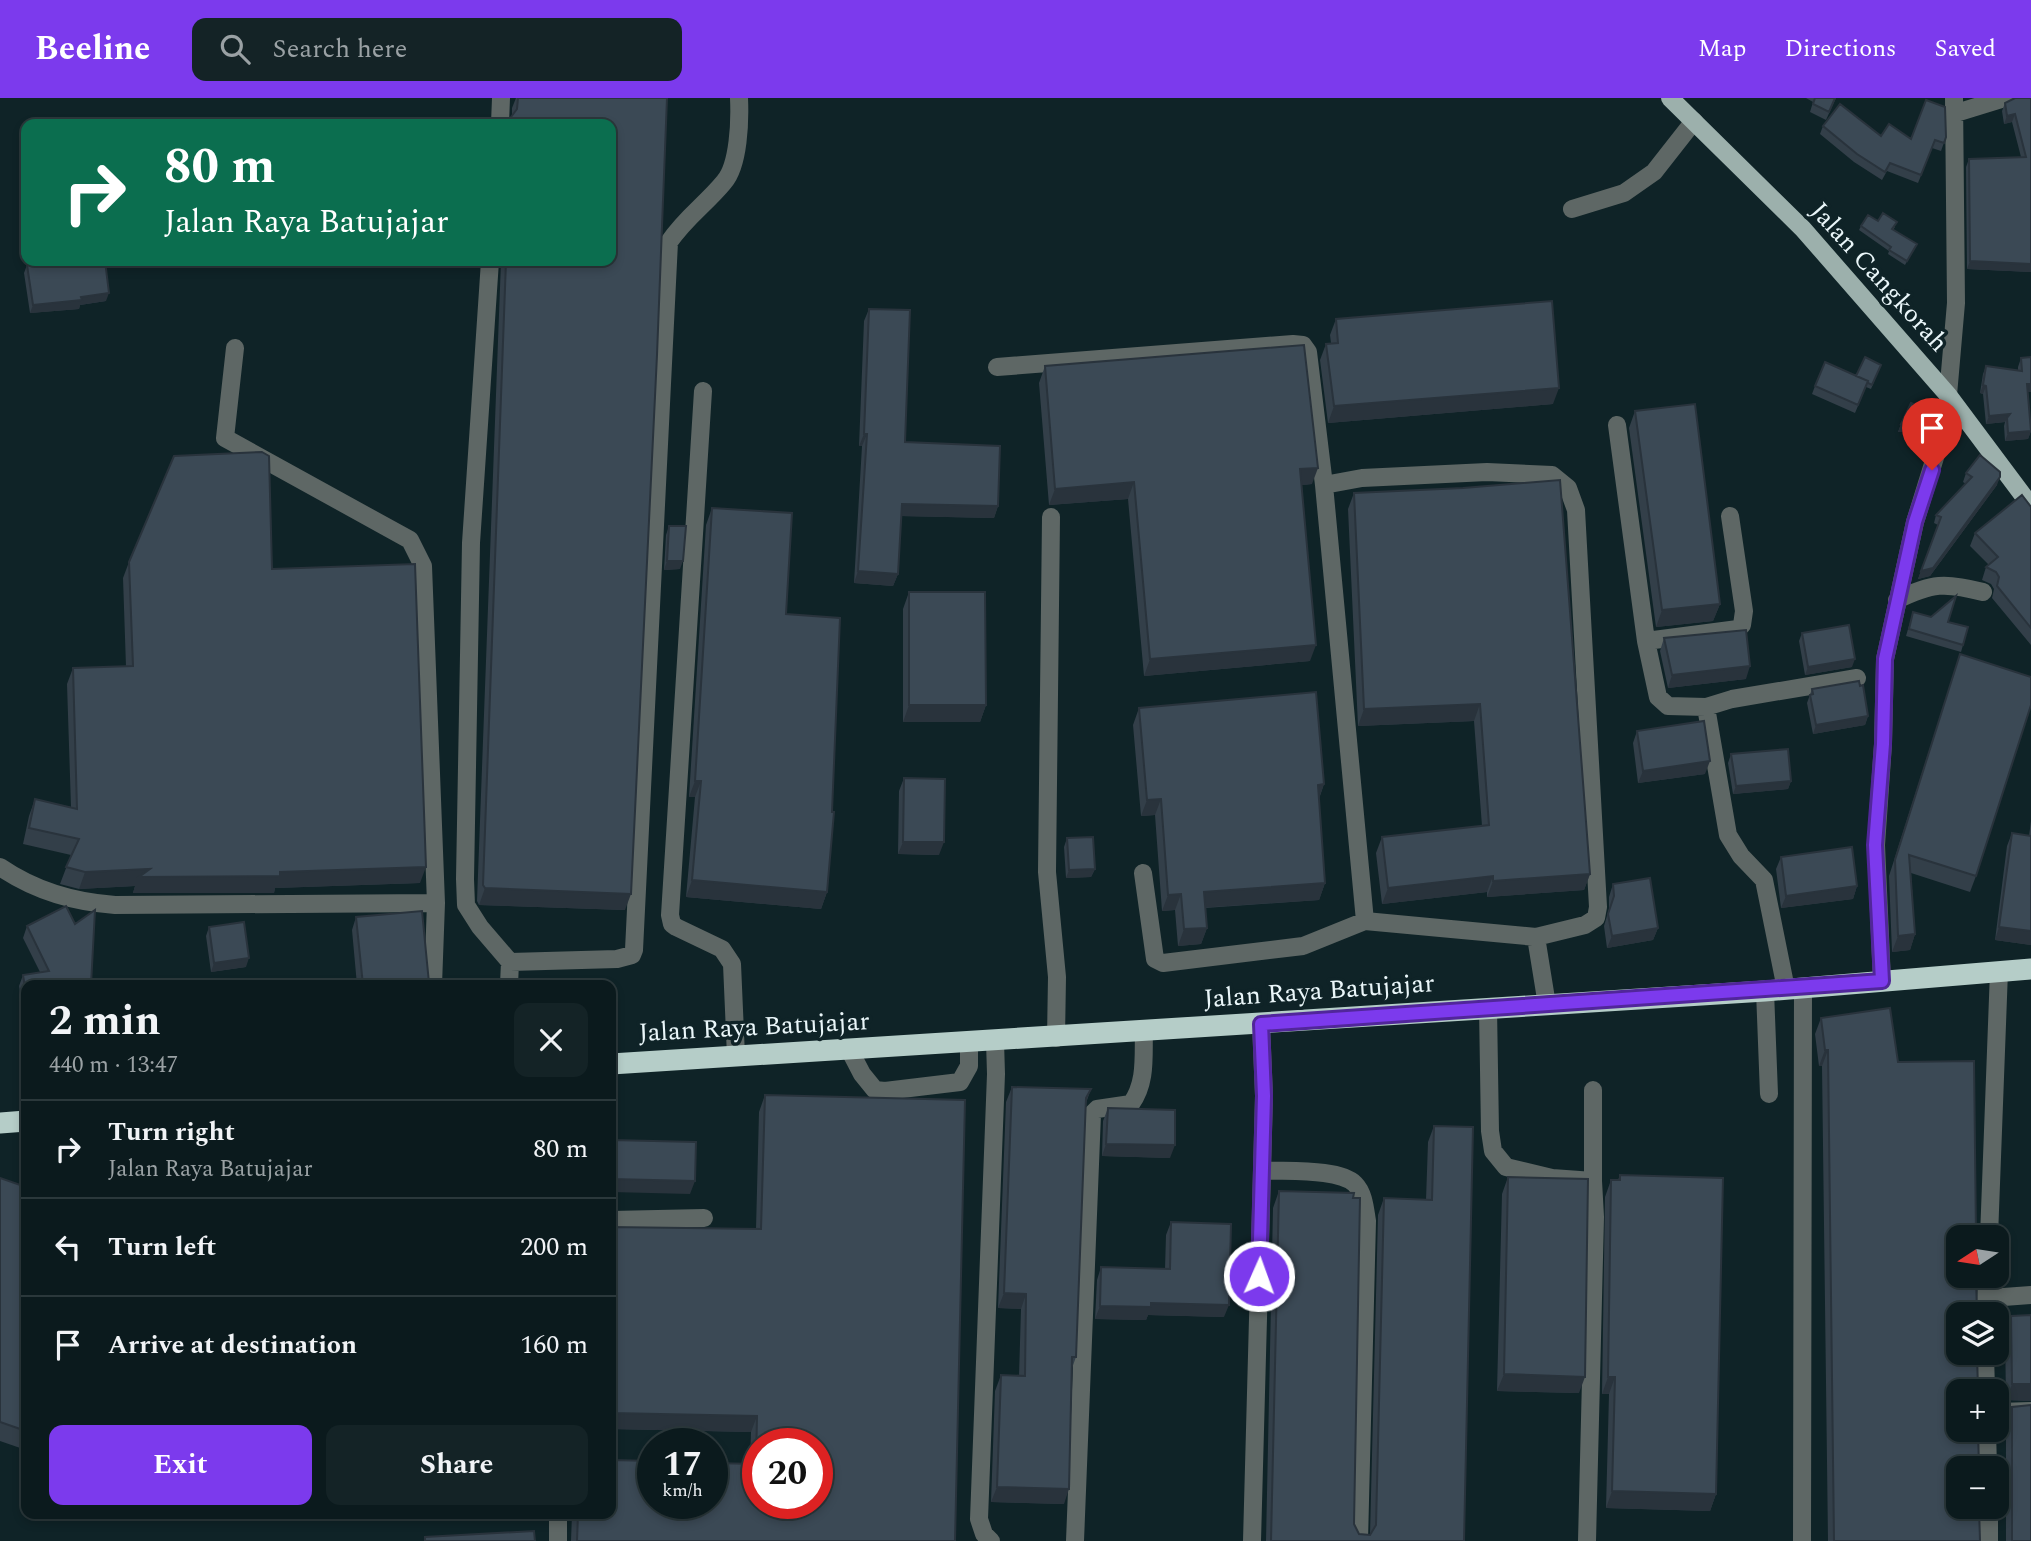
<!DOCTYPE html>
<html lang="en">
<head>
<meta charset="utf-8">
<style>
	body { margin:0; font-family:Spectral,serif; background:#142326; color:#f1f3f6; height:100vh; display:flex; flex-direction:column; font-size:26px; white-space:nowrap }
	* { box-sizing:border-box; margin:0 }
	p { font-size:23px; color:#9aa1a4 }
	.icon { flex:none; width:38px; height:38px; fill:none; stroke:currentColor; stroke-width:2; stroke-linecap:round; stroke-linejoin:round }
	.map { position:relative; flex:1; overflow:hidden }
	.side { position:absolute; left:21px; top:882px; width:595px; height:539px; display:flex; flex-direction:column; background:#0b1a1d; border-radius:14px; box-shadow:0 4px 10px #0003,0 0 0 2px #2b383b }
	.side>* { flex:none }
	.guide { position:absolute; left:21px; top:21px; width:595px; height:147px; border-radius:14px; box-shadow:0 4px 10px #0003,0 0 0 2px #2b383b; background:#0b6e4f; color:#fff; overflow:hidden }
	.needle { width:46px; rotate:258deg }
	.tools { position:absolute; left:1946px; top:1127px; display:grid; gap:14px }
	.tools a { display:grid; place-items:center; width:63px; height:63px; border-radius:14px; background:#0b1a1d; box-shadow:0 4px 10px #0003,0 0 0 2px #2b383b; font-size:35px }
	.speed { position:absolute; left:637px; top:1330px; display:flex; gap:14px; font-size:35px; font-weight:700; text-align:center }
	.speed>* { display:grid; place-content:center; width:91px; height:91px; border-radius:50%; background:#0b1a1d; box-shadow:0 4px 10px #0003,0 0 0 2px #2b383b; line-height:1 }
	.speed small { font-size:18px; font-weight:400 }
	.speed .limit { border:10px solid #d22; background:#fff; color:#111 }
	.pin { position:absolute; display:grid; place-items:center; width:60px; height:60px; color:#fff; margin:-72px -30px; border-radius:50% 50% 50% 0; rotate:-45deg; box-shadow:0 0 7px #0007 }
	.pin .icon { rotate:45deg }
	.me { position:absolute; width:77px; margin:-38px; rotate:2deg; stroke-linejoin:round; filter:drop-shadow(0 0 5px #0008) }
	.turn { display:flex; align-items:center; gap:24px; height:147px; padding:0 28px; font-size:32px }
	.turn .icon { width:91px; height:91px; stroke-width:2.5 }
	.turn b { display:block; font-size:49px; line-height:60px }
	.round { display:grid; place-items:center; flex:none; width:74px; height:74px; border-radius:14px; background:#142326 }
	.overview { display:flex; align-items:center; justify-content:space-between; height:119px; padding:0 28px }
	h1 { font-size:42px; font-weight:700; line-height:52px }
	.primary-button { display:flex; gap:14px; margin-top:auto; padding:14px 28px }
	.primary-button a { flex:1; height:80px; border-radius:14px; background:#7c3aed; color:#fff; font-size:28px; font-weight:700; line-height:80px; text-align:center }
	.primary-button a+a { background:#142326; color:#f1f3f6 }
	ul { padding:0; list-style:none }
	li { display:flex; align-items:center; gap:21px; height:98px; padding:0 28px; border-top:2px solid #2b383b }
	li div { flex:1 }
	li b { display:block; font-size:26px }
	li em { font-style:normal }
	header { display:flex; align-items:center; gap:42px; box-sizing:border-box; height:98px; padding:0 35px; background:#7c3aed; color:#fff }
	header strong { font-size:33px }
	nav { display:flex; gap:38px; margin-inline-start:auto; font-size:24px }
	.search { width:490px; height:63px; background:#142326; display:flex; align-items:center; gap:18px; box-sizing:border-box; padding:0 24px; border-radius:14px; color:#9aa1a4; font-size:26px }
	.map>svg:first-child { display:block }
</style>
</head>
<body>
<header>
<strong>Beeline</strong>
<div class="search"><svg class="icon" aria-label="search" viewBox="0 0 24 24"><circle cx="10" cy="10" r="6"/><path d="M15 15l6 6"/></svg>Search here</div>
<nav><a>Map</a><a>Directions</a><a>Saved</a></nav>
</header>
<div class="map">
<svg width="2031" height="1443" viewBox="0 0 2031 1443">
	<rect width="100%" height="100%" fill="#0f2327"/>
	<g fill="none" stroke-linecap="round" stroke-linejoin="round">
		<path stroke="#5e6765" stroke-width="18" d="M1953 16 2005 0
			M500 26 501 0
			M1572 111 1624 95 1654 74 1694 23
			M490 163 471 445 465 781 466 807 480 829 510 864 509 887
			M235 250 225 340 410 442 423 468 436 805 433 887
			M997 269 1293 246 1303 247 1308 254 1324 387 1365 823
			M703 293 670 817 672 826 676 829 722 851 732 866 736 958
			M1617 327 1646 543 1658 599 1668 608 1706 609 1728 737 1741 758 1764 782 1786 891
			M1051 419 1047 774 1057 879 1056 940
			M1897 502C1932 485 1945 484 1983 494
			M1646 543 1738 531 1742 527 1744 513 1730 418
			M1706 609 1732 601 1857 580
			M0 769C35 793 72 804 115 807L436 805
			M1143 775 1155 861 1163 865 1303 848 1365 823 1536 839 1585 827 1596 820 1598 809 1576 412 1568 390 1552 377 1487 374 1362 380 1324 387
			M1536 839 1547 907
			M510 864 617 861 632 857 634 852 669 144C686 119 706 106 724 84 739 67 740 22 739 0
			M1882 883 1876 747 1883 646 1885 561 1915 424 1950 311 1948 297 1956 205 1954 0
			M1765 893 1769 996
			M1488 910 1490 1033 1493 1053 1506 1069 1552 1080 1593 1083 1595 1119 1587 1443
			M1261 926 1264 998 1262 1072
			M849 951 862 976 875 992 885 993 960 984 969 968V945
			M1593 992V1083
			M611 1122 704 1120
			M1989 1139 1999 873
			M1986 1204 1987 1178
			M1984 1216 1986 1204 1990 1200 2031 1197
			M1985 1255 1986 1293
			M1997 1314 2031 1313
			M1987 1332 1988 1370
			M1989 1409V1443
			M558 1443V1416
			M991 1443 984 1436 979 1421 996 976 995 943
			M1075 1443 1092 1016 1097 1011 1131 1006C1147 984 1143 957 1144 932
			M1252 1443 1262 1072C1285 1074 1339 1070 1355 1086 1364 1095 1365 1111 1367 1123L1359 1443
			M1802 1443 1803 890"/>
		<path stroke="#9cb0ac" stroke-width="18" d="M1670 0 1803 131 1948 297 2031 408"/>
		<path stroke="#b5cdc8" stroke-width="21" d="M611 966 1765 893 2031 871
			M0 1025 26 1023"/>
	</g>
	<path fill="#333f49" d="M516 0H667L625 812 479 807 477 803 501 163H611V26H509L512 19V10Z
		M1806 0H1836L1826 22 1810 14 1813 4Z
		M2031 0V174L1967 171 1966 69 1969 61 2021 59 2012 24 2004 26 2002 13 2005 5Z
		M1823 28 1881 38 1911 41 1946 39 1941 53 1932 50 1918 85 1887 73 1882 82 1854 64 1820 36Z
		M1878 123 1895 129 1893 132 1917 146 1905 167 1888 156 1889 153 1859 132 1861 128Z
		M77 163H105L106 203 80 207 79 211 30 215 24 175 27 167H46L77 164Z
		M869 211 905 344 998 408 994 420 901 418 898 476 893 488 854 485 862 348H859L864 223Z
		M1336 221 1553 306 1328 325 1320 262 1326 246 1331 245 1330 237Z
		M2031 259V294H2028L2031 333 2028 341 2005 343 2004 328 2005 324 1986 326 1983 296 1980 295 1983 276 1986 268 2018 272V269L2021 260Z
		M1881 267 1871 291 1866 289 1855 315 1812 296 1815 288 1856 278Z
		M1045 268 1312 386 1302 387 1310 563 1144 578 1128 401 1049 407 1039 285Z
		M1635 313 1720 506 1713 523 1656 529 1629 330Z
		M1937 317 1928 343 1907 333 1898 334 1901 326Z
		M1966 375 1997 387 1930 478 1918 481 1938 427 1934 425 1936 417 1966 386 1963 384Z
		M1354 395 1590 776 1584 792 1487 799V794L1382 806 1376 755 1382 739 1482 728 1474 623 1358 628 1348 411Z
		M2031 409V547L1992 500 1994 491 1991 486 1982 482 1986 469 1989 467 1970 448 1975 435Z
		M712 410 786 516 832 714 827 794 821 811 686 799 695 699H689L706 427Z
		M669 428 680 471 664 472 666 437Z
		M129 464 272 471 420 785 275 790 274 795H133L135 788 79 791 60 786 71 757 23 746 29 718 35 701 71 709 67 586 73 570 126 569 123 480Z
		M909 494 986 607 980 624H903V511Z
		M1913 514 1948 524 1963 547 1961 554 1906 538Z
		M1802 535 1852 569 1805 577 1799 543Z
		M1664 540 1746 581 1668 590 1660 553Z
		M1960 556 1976 778 1970 794 1911 775 1915 836 1910 852 1892 854 1889 778Z
		M1812 591 1868 618 1865 627 1813 636 1807 605Z
		M1139 610 1324 686 1319 701 1325 785 1319 802 1205 810 1207 830 1201 846 1178 848 1175 812 1162 813 1155 717 1141 718 1133 627Z
		M1637 633 1705 676 1638 685 1633 645Z
		M1731 656 1791 683 1788 691 1733 696 1728 665Z
		M904 680 939 757 898 756 899 693Z
		M2031 723V847L1995 842 2007 748 2012 735 2029 738Z
		M1067 740 1095 771 1091 779 1066 780 1064 749Z
		M1781 759 1857 788 1853 801 1781 810 1776 771Z
		M1613 786 1658 830 1653 842 1607 850 1604 828 1609 811V799Z
		M356 819 429 885 428 887H357L352 832Z
		M27 828 91 887H26V939L19 888 23 877 40 874 23 840Z
		M209 829 246 869 211 874 206 838Z
		M1821 920 1980 1443H1828L1822 968H1819L1815 936Z
		M1012 989 1091 991 1086 1005 1076 1259 1072 1270 1064 1406 991 1404 995 1293 1001 1277 1019 1278 1021 1211 998 1210 1006 1004Z
		M765 997 955 1443H571L572 1416H611L750 1365 751 1334 611 1331V1129L756 1131 759 1014Z
		M1108 1010 1170 1060 1102 1058 1103 1023Z
		M1434 1028 1464 1443H1266L1273 1110 1279 1093 1354 1426 1359 1436 1370 1437 1378 1117 1384 1100 1426 1102 1428 1044Z
		M1620 1077 1716 1396 1710 1413 1606 1410 1609 1296H1602L1605 1099 1611 1082H1618Z
		M1508 1079 1579 1295 1497 1293 1502 1096Z
		M0 1080 26 1089V1352L0 1343Z
		M1171 1124 1224 1219 1148 1217 1146 1222 1095 1221 1097 1182 1101 1169 1165 1171 1166 1137Z
		M2011 1218 2031 1303 2006 1302 2005 1234Z
		M2012 1309 2031 1443H2006V1325Z"/>
	<path fill="#29333c" d="M2015 16 2012 24 2004 26 2007 18Z
		M1970 163 2031 166V174L1967 171Z
		M109 195 106 203 80 207 79 211 30 215 33 207Z
		M2027 286H2031V294H2024Z
		M1983 287 1986 288 1983 296 1980 295Z
		M1559 290 1553 306 1328 325 1334 308Z
		M2010 316 2005 324 1986 326 1989 318Z
		M1910 325 1907 333 1898 334 1901 326Z
		M2031 333 2028 341 2005 343 2008 335Z
		M864 336H867L862 348H859Z
		M1318 370 1312 386 1294 388 1300 371Z
		M2000 379 1997 387 1930 478 1918 481 1921 473Z
		M1134 384 1128 401 1049 407 1055 391Z
		M902 406 998 408 994 420 898 418Z
		M667 463H683L680 471 664 472Z
		M858 473 898 476 893 488 854 485Z
		M1720 506 1713 523 1656 529 1662 512Z
		M1316 547 1310 563 1144 578 1150 561Z
		M1855 561 1852 569 1805 577 1808 569Z
		M1750 568 1746 581 1668 590 1672 577Z
		M1480 606 1474 623 1358 628 1364 611Z
		M909 607H986L980 624H903Z
		M1868 618 1865 627 1813 636 1816 627Z
		M1710 663 1705 676 1638 685 1643 673Z
		M695 683H701L695 699H689Z
		M1791 683 1788 691 1733 696 1736 688Z
		M1324 686 1318 703V687Z
		M1161 701 1155 717 1141 718 1147 702Z
		M903 744H944L939 757 898 756Z
		M426 769 420 785 275 790 274 795H133L135 788 79 791 85 774 150 771 280 774Z
		M1095 771 1091 779 1066 780 1069 772Z
		M1590 776 1584 792 1487 799 1493 783Z
		M1493 778 1487 794 1382 806 1388 790Z
		M692 782 827 794 821 811 686 799Z
		M1325 785 1319 802 1198 810 1204 794Z
		M1857 788 1853 801 1781 810 1786 798Z
		M485 790 631 796 625 812 479 807Z
		M1181 796 1175 812 1162 813 1168 797Z
		M1999 829 2031 833V847L1995 842Z
		M1207 830 1201 846 1178 848 1184 831Z
		M1658 830 1653 842 1607 850 1612 838Z
		M1915 836 1910 852 1892 854 1898 838Z
		M249 860 246 869 211 874 214 865Z
		M429 885 428 887H404Z
		M1825 952H1828L1822 968H1819Z
		M1106 1046 1175 1047 1170 1060 1102 1058Z
		M611 1081 695 1083 690 1096 611 1094Z
		M1004 1195 1026 1196 1021 1211 998 1210Z
		M1151 1205 1229 1207 1224 1219 1148 1217 1146 1222 1095 1221 1100 1208Z
		M1504 1276 1585 1279 1579 1295 1497 1293Z
		M1608 1279H1615L1609 1296H1602Z
		M2012 1286H2031V1303L2006 1302Z
		M611 1315 757 1318 751 1334 611 1331Z
		M997 1389 1069 1391 1064 1406 991 1404Z
		M1612 1393 1716 1396 1710 1413 1606 1410Z"/>
	<path fill="#3b4955" stroke="#29333c" stroke-width="2" fill-rule="evenodd" d="M518 0H667L657 257 631 796 485 790 483 787 506 163H611V26H511V19L517 11Z
		M1815 0H1835L1829 14 1813 6Z
		M2015 0H2031V166L1970 163 1969 61 2026 59 2015 16 2007 18 2005 5Z
		M1926 2 1945 9 1946 39 1944 45 1935 42 1921 77 1890 65 1885 74 1857 56 1823 28 1840 6 1881 38 1889 26 1911 41Z
		M1883 115 1897 124 1892 131 1917 146 1907 163 1889 152 1891 149 1861 128 1868 117 1878 123Z
		M81 163H105L109 195 81 199 82 202 33 207 27 167 45 164 46 167Z
		M1552 203 1559 290 1334 308 1326 246 1338 245 1336 221Z
		M869 211 910 212 905 344 1000 348 998 408 902 406 898 476 858 473 867 336H864Z
		M1304 247 1318 370 1300 371 1316 547 1150 561 1134 384 1055 391 1045 268Z
		M1865 259 1881 267 1872 287 1868 285V283L1856 278Z
		M2031 259V286H2027L2031 333 2008 335 2007 320 2010 316 1989 318 1986 288 1983 287 1986 268 2022 273 2021 260Z
		M1825 264 1868 283 1858 307 1815 288Z
		M1911 305 1937 317 1931 335 1910 325 1901 326Z
		M1695 306 1720 506 1662 512 1635 313Z
		M262 354 269 358 272 471 415 466 426 769 280 774V778L139 779 150 771 85 774 66 769 79 741 29 730 35 701 77 711 73 570 133 568 129 464 174 358Z
		M1980 357 2000 374V379L1933 470 1921 473 1941 419 1936 417 1972 379 1966 375Z
		M1560 382 1590 776 1493 783V778L1388 790 1382 739 1489 727 1480 606 1364 611 1354 395 1463 390Z
		M2022 397 2031 409V530L1997 488 1999 479 1996 474 1986 469 1998 459 1975 435Z
		M712 410 792 415 786 516 840 520 832 714H834L827 794 692 782 701 683H695Z
		M669 428H686L683 463H667Z
		M909 494H985L986 607H909Z
		M1956 498 1948 524 1968 529 1963 547 1909 531 1913 514 1931 519Z
		M1849 527 1855 561 1808 569 1802 535Z
		M1746 532 1750 568 1672 577 1664 540Z
		M1960 556 2031 579V607L1976 778 1909 757 1915 836 1898 838 1895 762Z
		M1859 583 1860 588 1863 587 1868 618 1816 627 1810 597 1813 596 1812 591Z
		M1316 594 1324 686 1318 687 1325 785 1204 794 1207 830 1184 831 1181 796 1168 797 1161 701 1147 702 1139 610Z
		M1704 623 1710 663 1643 673 1637 633Z
		M1788 651 1791 683 1736 688 1731 656Z
		M904 680 945 681 944 744H903Z
		M2012 735 2031 738V833L1999 829Z
		M1093 739 1095 771 1069 772 1067 740Z
		M1852 749 1857 788 1786 798 1781 759Z
		M1650 780 1658 830 1612 838 1608 816 1614 798 1613 786Z
		M66 808 75 826 95 812 91 887H26V896L23 877 49 873 27 828Z
		M422 813 429 885 404 887H363L356 819Z
		M244 824 249 860 214 865 209 829Z
		M1890 910 1898 964 1974 963 1976 1139H1958V1178H1976L1977 1216H1958V1255H1977L1978 1293H1958V1332H1978L1979 1370H1958V1409H1979L1980 1443H1834L1828 952H1825L1821 920Z
		M1012 989 1091 991 1086 1000 1076 1259H1072L1069 1391 997 1389 1001 1277 1025 1278 1026 1196 1004 1195Z
		M765 997 965 1002 955 1443H577L578 1416H611V1362L653 1363V1405H712V1365L756 1366 757 1318 611 1315V1129L761 1131ZM758 1346H817V1405H758Z
		M1108 1010 1175 1012V1047L1106 1046Z
		M1434 1028 1473 1029 1464 1443H1271L1279 1093 1354 1095 1353 1100H1360L1354 1426 1359 1436 1370 1437 1376 1427 1384 1100 1432 1102Z
		M611 1042 696 1044 695 1083 611 1081Z
		M1620 1077 1723 1080 1716 1396 1612 1393 1615 1279H1608L1611 1082H1620Z
		M1508 1079 1588 1081 1585 1279 1504 1276Z
		M0 1080 26 1089V1333L0 1324Z
		M1171 1124 1231 1126 1229 1207 1151 1205V1209L1100 1208 1101 1169 1170 1171Z
		M2031 1217V1286H2012L2011 1218Z
		M2031 1307V1443H2012V1309Z
		M534 1433 535 1443H425V1439Z"/>
	<g fill="none" stroke-linecap="round" stroke-linejoin="round">
		<defs>
			<path id="route" d="M1259 1178 1264 998 1261 926 1882 883 1875 747 1883 646 1885 561 1915 424 1932 372"/>
		</defs>
		<use href="#route" stroke="#51269a" stroke-width="18"/>
		<use href="#route" stroke="#7c3aed" stroke-width="12"/>
	</g>
	<g text-anchor="middle" dominant-baseline="central" stroke-width="7" stroke-linejoin="round" paint-order="stroke">
		<g font-size="26" fill="#eaf6f9" stroke="#0f2327">
			<text transform="translate(1879 179) rotate(48)">Jalan Cangkorah</text>
			<text transform="translate(1319 893) rotate(-4)">Jalan Raya Batujajar</text>
			<text transform="translate(754 929) rotate(-3)">Jalan Raya Batujajar</text>
		</g>
	</g>
</svg>
<div class="tools">
<a><svg class="needle" viewBox="-14 -14 28 28"><path d="M0-13l5 13h-10z" fill="#e53935"/><path d="M0 13l5-13h-10z" fill="#9aa1a4"/></svg></a>
<a><svg class="icon" aria-label="layers" viewBox="0 0 24 24"><path d="M12 4l9 5-9 5-9-5zM3 14l9 5 9-5"/></svg></a>
<a>+</a>
<a>−</a>
</div>
<div class="speed"><div>17<small>km/h</small></div><div class="limit">20</div></div>
<div class="pin" style="left:1932px;top:372px;background:#d93025"><svg class="icon" aria-label="arrive" viewBox="0 0 24 24"><path d="M6 21V4h12l-3 4 3 4H6"/></svg></div>
<svg class="me" style="left:1259px;top:1178px" viewBox="-20 -20 40 40"><circle r="17" fill="#7c3aed" stroke="#fff" stroke-width="3"/><path d="M0-11L8 9 0 5-8 9z" fill="#fff"/></svg>
<div class="guide">
<div class="turn"><svg class="icon" aria-label="right" viewBox="0 0 24 24"><path d="M7 20v-9h11M14 6l5 5-5 5"/></svg><div><b>80 m</b>Jalan Raya Batujajar</div></div>
</div>
<section class="side">
<div class="overview"><div><h1>2 min</h1><p>440 m · 13:47</p></div><a class="round"><svg class="icon" aria-label="close" viewBox="0 0 24 24"><path d="M6 6l12 12M18 6L6 18"/></svg></a></div>
<ul>
<li><svg class="icon" aria-label="right" viewBox="0 0 24 24"><path d="M7 20v-9h11M14 6l5 5-5 5"/></svg><div><b>Turn right</b><p>Jalan Raya Batujajar</p></div><em>80 m</em></li>
<li><svg class="icon" aria-label="left" viewBox="0 0 24 24"><path d="M17 20v-9H6M10 6l-5 5 5 5"/></svg><div><b>Turn left</b></div><em>200 m</em></li>
<li><svg class="icon" aria-label="arrive" viewBox="0 0 24 24"><path d="M6 21V4h12l-3 4 3 4H6"/></svg><div><b>Arrive at destination</b></div><em>160 m</em></li>
</ul>
<div class="primary-button"><a>Exit</a><a>Share</a></div>
</section>
</div>
</body>
</html>
